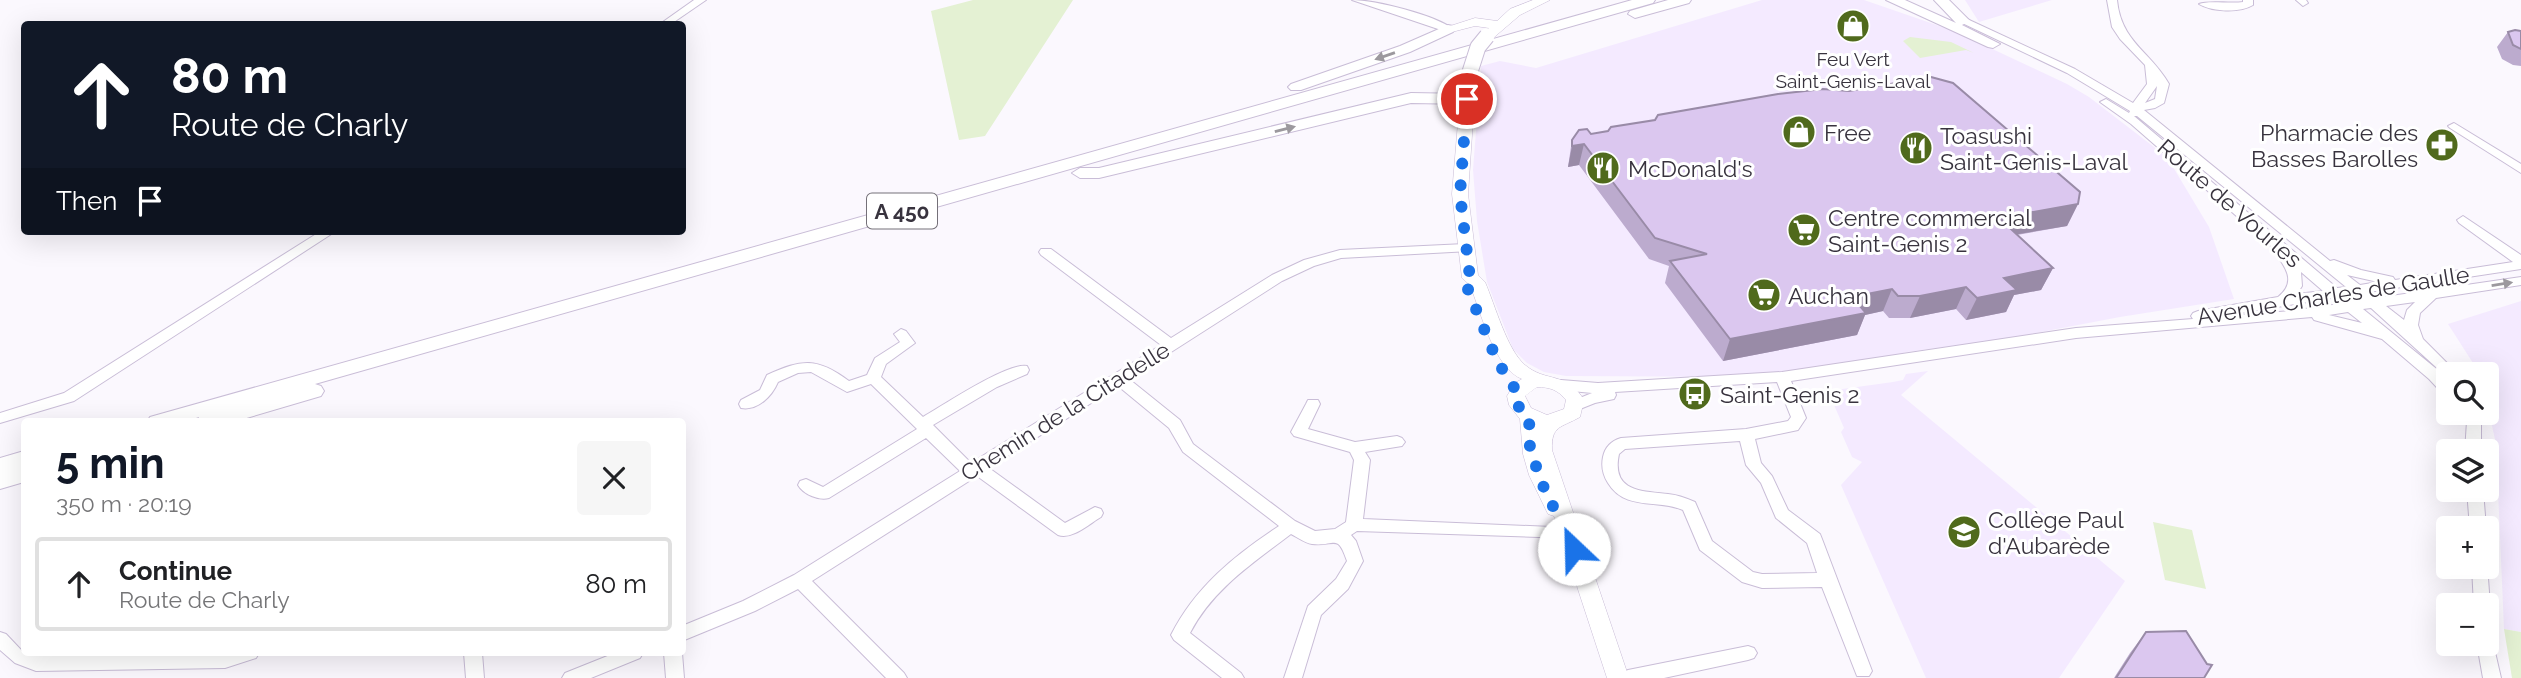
<!DOCTYPE html>
<html lang="en">
<head>
<meta charset="utf-8">
<style>
	body { margin:0; font-family:Raleway,sans-serif; background:#f6f6f6; color:#202124; height:100vh; display:flex; flex-direction:column; font-size:26px; white-space:nowrap }
	* { box-sizing:border-box; margin:0 }
	p { font-size:23px; color:#757577 }
	.icon { flex:none; width:38px; height:38px; fill:none; stroke:currentColor; stroke-width:2; stroke-linecap:round; stroke-linejoin:round }
	.map { position:relative; flex:1; overflow:hidden }
	.sheet { position:absolute; left:21px; top:418px; width:665px; height:238px; display:flex; flex-direction:column; background:#fff; border-radius:7px; box-shadow:0 7px 28px #0002 }
	.sheet>* { flex:none }
	.top-card { position:absolute; left:21px; top:21px; width:665px; height:214px; border-radius:7px; box-shadow:0 7px 28px #0002; background:#111827; color:#fff; overflow:hidden }
	.tools { position:absolute; left:2436px; top:362px; display:grid; gap:14px }
	.tools a { display:grid; place-items:center; width:63px; height:63px; border-radius:7px; background:#fff; box-shadow:0 7px 28px #0002; font-size:35px }
	.pin { position:absolute; display:grid; place-items:center; width:60px; height:60px; color:#fff; margin:-30px; border:4px solid #fff; border-radius:50%; box-shadow:0 2px 7px #0007 }
	.me { position:absolute; width:77px; margin:-38px; rotate:336deg; stroke-linejoin:round; filter:drop-shadow(0 0 5px #0008) }
	.turn { display:flex; align-items:center; gap:24px; height:147px; padding:0 35px; font-size:32px }
	.turn .icon { width:91px; height:91px; stroke-width:2.5 }
	.turn b { display:block; font-size:49px; line-height:60px }
	.then { display:flex; align-items:center; height:66px; padding:0 35px; background:#0003; gap:14px; font-size:26px }
	.round { display:grid; place-items:center; flex:none; width:74px; height:74px; border-radius:7px; background:#f6f6f6 }
	.head { display:flex; align-items:center; justify-content:space-between; height:119px; padding:0 35px }
	h1 { font-size:42px; font-weight:700; line-height:52px; color:#111827 }
	ul { padding:0; list-style:none }
	li { display:flex; align-items:center; gap:21px; height:94px; margin:0 14px 10px; padding:0 21px; border:4px solid #e0e0e0; border-radius:7px }
	li div { flex:1 }
	li b { display:block; font-size:26px }
	li em { font-style:normal }
	.map>svg:first-child { display:block }
</style>
</head>
<body>
<div class="map">
<svg width="2521" height="678" viewBox="0 0 2521 678">
	<rect width="100%" height="100%" fill="#fbf8fe"/>
	<path fill="#f4eaff" d="M1762 0H1864L1954 31 2067 84 2089 97 2167 157 2209 227 2234 299 2120 317 2005 339 1907 352 1867 363 1763 377 1566 376 1544 372 1527 363 1513 349 1487 282 1477 221 1473 170 1481 66 1500 61 1536 68Z
		M1965 0H2052L1979 22Z
		M2521 301V632L2504 629 2496 444 2487 403V374H2480L2448 324Z
		M1928 371 1901 395 2125 581 2059 678H1926L1841 485 1862 462 1852 457 1841 432 1844 428 1828 391 1893 382 1903 380 1906 374Z"/>
	<path fill="#e4f1d3" d="M973 0H1073L985 136 959 140 931 11Z
		M1910 37 1951 42 1974 53 1966 50 1920 58 1903 41Z
		M2153 522 2192 530 2206 589 2165 580Z
		M2504 629 2521 632V678H2512Z"/>
	<g fill="none" stroke-linecap="round" stroke-linejoin="round">
		<defs>
			<path id="minor" d="M694 0H706L671 24H660Z
				M1352 0C1375 0 1435 15 1453 29L1448 32 1444 31Z
				M2107 0H2117C2121 42 2150 51 2169 84L2164 103 2155 108 2144 110 2330 261 2334 260 2361 270 2393 277 2395 280 2513 262 2459 223 2457 220 2463 216 2521 255V269L2369 292 2377 298 2521 277V285L2436 298 2420 313 2418 325 2423 339 2458 374H2448V378L2371 308 2363 309 2439 371 2448 381V395L2443 394 2429 379 2382 339 2314 320 2312 317 2076 338 1791 381 1806 418 1798 430 1755 439 1761 463 1772 476 1788 510 1820 534 1822 539 1872 671 1869 676H1857L1822 587 1762 588 1742 582 1700 550 1683 510C1657 499 1625 511 1608 483 1603 475 1601 467 1603 457 1605 447 1611 441 1621 438L1746 429 1788 421 1791 417 1777 382 1615 392 1616 395 1614 399 1595 403 1575 411 1570 410 1568 406 1570 402 1592 393 1561 390 1554 385 1561 380 1598 383 1782 372 2076 328 2193 319 2191 316 2193 313 2198 311 2278 297C2294 284 2289 272 2278 257L2280 254 2131 124 2100 102 2106 99 2129 113 2130 111 2067 73 1958 21 1963 18 1967 19 2075 69 2133 103 2147 84 2145 65 2120 39 2112 27ZM2157 86 2155 99 2145 103ZM2134 116H2137L2346 287 2337 288ZM2301 272 2323 291 2297 294 2302 286ZM2347 275 2378 282 2360 285ZM2355 295 2362 301 2354 302 2346 296ZM2332 298 2339 304 2290 311 2215 317ZM2415 302 2407 310 2404 320 2386 306ZM2348 312 2362 323 2329 315ZM1740 441 1746 465 1761 483 1776 518 1807 543 1817 573 1762 574 1753 572 1712 541 1695 502C1686 498 1678 495 1668 494 1641 491 1611 492 1619 454L1625 449Z
				M2243 0H2253V5C2240 13 2212 12 2199 4 2208 0 2230 4 2243 2Z
				M2296 0H2306L2308 3 2303 6Z
				M2454 123 2521 164V173L2450 128 2448 126Z
				M321 231H336L74 401 0 423V413L64 393Z
				M1465 244 1470 245 1471 248 1470 251 1341 258 1314 266 1282 281 1129 379 1180 420 1193 444 1295 521 1315 531 1335 529 1346 522 1354 460 1350 452 1294 436 1291 432 1306 404 1308 400H1318L1320 404 1308 429 1355 442 1397 436 1402 438 1405 442 1402 446 1365 452 1370 460 1363 519 1574 528 1576 532 1574 536 1568 538 1357 531 1351 535 1356 541 1363 561 1348 589 1321 615 1302 678H1284L1308 606 1336 579 1347 561C1337 532 1335 547 1312 544 1305 543 1297 537 1291 534 1253 563 1213 589 1190 633L1241 673 1244 678H1222L1174 640 1171 635C1195 587 1235 555 1279 526L1183 452 1169 428 1118 386 989 468 1065 523 1095 507 1101 509 1103 513 1101 517C1089 524 1072 540 1058 535L977 476 812 581 904 673 907 678H886L798 589 755 611 682 641V626L743 601 794 575 960 471 926 438 829 498C819 501 803 494 798 485L800 481 806 479 823 487 917 429 871 384 847 392 811 372 798 373 778 382C772 396 758 411 741 408L739 404 741 400 760 390 767 375C802 359 817 357 849 381L867 375 875 358 900 342 894 334 901 329 906 331 915 343 886 364 881 377 923 417C942 406 1008 362 1027 366L1029 370 1027 374 997 387 933 425 971 463 1161 345 1041 255 1039 252 1041 249H1051L1171 338 1272 275 1304 260 1340 250Z
				M2465 413H2479L2481 421V452H2465L2467 421Z
				M2467 490H2483L2486 528H2470Z
				M2487 564 2490 606 2487 611V606H2474L2472 567H2487Z
				M0 632 6 634 24 653 36 655 259 653 256 658 225 668 36 671 15 663 0 650Z
				M2487 637 2492 639 2501 678H2483L2477 644H2487Z
				M1748 646 1754 648 1757 653 1754 658 1748 660 1664 678H1619L1622 673 1628 670Z
				M464 653H482L484 678H466Z
				M615 653H643L640 658 591 678H562L565 673Z
				M664 653H682L684 678H666Z"/>
			<path id="major" d="M1533 0H1550L1520 15 1492 39 1487 40 1480 36 1489 28 1475 26 1448 33 1441 29 1475 18 1497 21 1510 9Z
				M1469 71 1476 75 1468 194 1478 275 1485 282C1495 305 1507 350 1525 365 1546 383 1567 371 1584 400L1580 417C1561 428 1551 425 1552 450L1629 678H1607L1554 516 1548 514 1529 475 1523 454 1520 419 1509 405 1507 396 1515 383 1522 379C1494 368 1481 312 1470 285L1462 278 1452 194 1462 75ZM1537 387C1550 387 1558 390 1566 400L1564 409 1547 415 1531 408 1525 396Z"/>
			<path id="highway" d="M1632 0H1655L1653 3 315 384 321 386 324 391 321 396 233 422H197L199 417 184 422H147L150 417 157 415Z
				M1668 0H1691L1689 3 1635 18 1628 14 1630 11Z
				M1886 0H1905L1956 23 1934 0H1949L1970 21 1962 25 2000 44 1993 48 1988 47Z
				M1448 25 1453 26 1455 29 1453 32 1410 52 1301 90H1291L1288 87 1291 84 1400 46Z
				M1411 93 1467 94 1475 99 1467 104 1411 103 1099 178H1080L1072 173 1080 168H1099Z
				M24 451V482L0 489V458Z"/>
		</defs>
		<use href="#minor" stroke="#c9bdd7" stroke-width="2"/>
		<use href="#major" stroke="#c9bdd7" stroke-width="1"/>
		<use href="#highway" stroke="#c9bdd7" stroke-width="2"/>
		<use href="#minor" fill="#fff" fill-rule="evenodd"/>
		<use href="#major" fill="#fff" fill-rule="evenodd"/>
		<use href="#highway" fill="#fff" fill-rule="evenodd"/>
		<defs>
			<path id="major-bridge" d="M1469 75 1478 47 1487 36"/>
		</defs>
		<use href="#major-bridge" stroke="#c9bdd7" stroke-width="17" stroke-linecap="butt"/>
		<use href="#major-bridge" stroke="#fff" stroke-width="15"/>
	</g>
	<path fill="#bcabce" d="M2521 31V66L2513 65 2502 59 2497 47 2508 32Z
		M1591 134 2078 204 2067 226 2017 235 2053 268 2041 290 2014 295 2006 312 1966 320 1956 309 1910 318H1889L1883 311 1865 315 1857 335 1723 361 1665 283 1669 266 1649 259 1579 165 1568 167 1572 140Z
		M2146 632 2204 678H2114L2130 653Z"/>
	<path fill="#998ba7" d="M1584 144 1579 165 1568 167 1572 146Z
		M2078 204 2067 226 1989 239 1999 218Z
		M2053 268 2041 290 2014 295 2006 312 1966 320 1977 298 2004 278Z
		M1966 287 1956 309 1910 318 1920 296Z
		M1892 289 1883 311 1865 315 1857 335 1723 361 1730 339 1852 297Z"/>
	<path fill="#dbc7ef" stroke="#998ba7" stroke-width="2" d="M2515 30 2521 31V49L2513 45 2508 32Z
		M1931 77 1953 83 2080 192 2078 204 1999 218 2053 268 2004 278 2017 290 1977 298 1966 287 1920 296H1898L1892 289 1852 297 1866 313 1730 339 1670 261 1707 254 1655 238 1584 144 1572 146V140L1579 130 1587 129 1591 134 1608 131 1611 127 1655 120 1658 115 1778 94 1823 89 1849 91Z
		M2186 631 2207 664 2212 665 2204 678H2116L2146 632Z"/>
	<defs><path id="oneway-solid" d="M-6-.8H1V-3.2L6.5 0L1 3.2V.8H-6Z" transform="scale(1.75)"/></defs>
	<g fill="#9c999e">
		<use href="#oneway-solid" transform="translate(1385 56) rotate(161)"/>
		<use href="#oneway-solid" transform="translate(1285 129) rotate(-14)"/>
		<use href="#oneway-solid" transform="translate(2502 284) rotate(-9)"/>
	</g>
	<g fill="none" stroke-linecap="round" stroke-linejoin="round">
		<path stroke="#1a73e8" stroke-width="12" stroke-dasharray="0 21.6" d="M1467 99 1460 194 1470 278 1465 282 1497 361 1517 392V405L1529 417 1530 450 1544 488 1574 549"/>
	</g>
	<defs>
		<symbol id="shop-disc" viewBox="-11 -11 22 22"><circle r="9.5" fill="#506a1c" stroke="#fff"/><path d="M-5-2.5h2.3a2.7 3.5 0 0 1 5.4 0H5L5.5 6h-11ZM-1.5-2.5h3a1.5 2.3 0 0 0-3 0Z" fill="#fff"/></symbol>
		<symbol id="pharmacy-disc" viewBox="-11 -11 22 22"><circle r="9.5" fill="#506a1c" stroke="#fff"/><path d="M-2-6h4v4h4v4h-4v4h-4v-4h-4v-4h4Z" fill="#fff"/></symbol>
		<symbol id="restaurant-disc" viewBox="-11 -11 22 22"><circle r="9.5" fill="#506a1c" stroke="#fff"/><path d="M-5-6h1v4h1v-4h1v4h1v-4h1v5L-1.5 .5V6h-2V.5L-5-1ZM5-6V6H3V1.5H1.5Q1.5-4 5-6Z" fill="#fff"/></symbol>
		<symbol id="supermarket-disc" viewBox="-11 -11 22 22"><circle r="9.5" fill="#506a1c" stroke="#fff"/><path d="M-6-5.5h2.5l.6 2H6L4.5 2H-2.5L-4.4-4H-6ZM-1.5 3.2a1.3 1.3 0 1 0 .1 0ZM3 3.2a1.3 1.3 0 1 0 .1 0Z" fill="#fff"/></symbol>
		<symbol id="bus-disc" viewBox="-11 -11 22 22"><circle r="9.5" fill="#506a1c" stroke="#fff"/><path d="M-5-6H5V4H4V6H2V4H-2V6H-4V4H-5ZM-3.5-4V0h7V-4ZM-3.5 1.2v1.5H-2V1.2ZM2 1.2v1.5H3.5V1.2Z" fill="#fff"/></symbol>
		<symbol id="school-disc" viewBox="-11 -11 22 22"><circle r="9.5" fill="#506a1c" stroke="#fff"/><path d="M0-5L7-2L0 1L-7-2ZM-4 1L0 2.5L4 1V4Q0 6-4 4Z" fill="#fff"/></symbol>
	</defs>
	<g fill-rule="evenodd">
		<use href="#shop-disc" x="1834" y="7" width="38" height="38"/>
		<use href="#shop-disc" x="1780" y="113" width="38" height="38"/>
		<use href="#pharmacy-disc" x="2423" y="126" width="38" height="38"/>
		<use href="#restaurant-disc" x="1897" y="129" width="38" height="38"/>
		<use href="#restaurant-disc" x="1584" y="149" width="38" height="38"/>
		<use href="#supermarket-disc" x="1785" y="211" width="38" height="38"/>
		<use href="#supermarket-disc" x="1745" y="276" width="38" height="38"/>
		<use href="#bus-disc" x="1676" y="375" width="38" height="38"/>
		<use href="#school-disc" x="1945" y="513" width="38" height="38"/>
	</g>
	<g text-anchor="middle" dominant-baseline="central" stroke-width="6" stroke-linejoin="round" paint-order="stroke">
		<g font-size="19" fill="#38333e" stroke="#fff">
			<text x="1853" y="59">Feu Vert<tspan x="1853" dy="22">Saint-Genis-Laval</tspan></text>
		</g>
		<rect fill="#fff" stroke="#747078" stroke-width="2" x="867" y="193.5" width="70" height="35" rx="5"/>
		<g font-size="21" font-weight="bold" fill="#38333e">
			<text x="902" y="211">A 450</text>
		</g>
		<g font-size="23" fill="#38333e" stroke="#fff" text-anchor="start">
			<text x="1824" y="132">Free</text>
			<text x="2418" y="132" text-anchor="end">Pharmacie des<tspan x="2418" dy="26">Basses Barolles</tspan></text>
			<text x="1940" y="135">Toasushi<tspan x="1940" dy="26">Saint-Genis-Laval</tspan></text>
			<text x="1628" y="168">McDonald's</text>
			<text x="1828" y="217">Centre commercial<tspan x="1828" dy="26">Saint-Genis 2</tspan></text>
			<text x="1788" y="295">Auchan</text>
			<text x="1720" y="394">Saint-Genis 2</text>
			<text x="1988" y="519">Collège Paul<tspan x="1988" dy="26">d'Aubarède</tspan></text>
		</g>
		<g font-size="23" fill="#38333e" stroke="#fff">
			<text transform="translate(2230 203) rotate(41)">Route de Vourles</text>
			<text transform="translate(2333 295) rotate(-9)">Avenue Charles de Gaulle</text>
			<text transform="translate(1065 411) rotate(-32)">Chemin de la Citadelle</text>
		</g>
	</g>
</svg>
<div class="tools">
<a><svg class="icon" aria-label="search" viewBox="0 0 24 24"><circle cx="10" cy="10" r="6"/><path d="M15 15l6 6"/></svg></a>
<a><svg class="icon" aria-label="layers" viewBox="0 0 24 24"><path d="M12 4l9 5-9 5-9-5zM3 14l9 5 9-5"/></svg></a>
<a>+</a>
<a>−</a>
</div>
<div class="pin" style="left:1467px;top:99px;background:#d93025"><svg class="icon" aria-label="arrive" viewBox="0 0 24 24"><path d="M6 21V4h12l-3 4 3 4H6"/></svg></div>
<svg class="me" style="left:1574px;top:549px" viewBox="-20 -20 40 40"><circle r="19" fill="#fff"/><path d="M0-13L10 11 0 6-10 11z" fill="#1a73e8"/></svg>
<div class="top-card">
<div class="turn"><svg class="icon" aria-label="ahead" viewBox="0 0 24 24"><path d="M12 20V5M6 11l6-6 6 6"/></svg><div><b>80 m</b>Route de Charly</div></div>
<div class="then">Then<svg class="icon" aria-label="arrive" viewBox="0 0 24 24"><path d="M6 21V4h12l-3 4 3 4H6"/></svg></div>
</div>
<section class="sheet">
<div class="head"><div><h1>5 min</h1><p>350 m · 20:19</p></div><a class="round"><svg class="icon" aria-label="close" viewBox="0 0 24 24"><path d="M6 6l12 12M18 6L6 18"/></svg></a></div>
<ul>
<li><svg class="icon" aria-label="ahead" viewBox="0 0 24 24"><path d="M12 20V5M6 11l6-6 6 6"/></svg><div><b>Continue</b><p>Route de Charly</p></div><em>80 m</em></li>
</ul>
</section>
</div>
</body>
</html>
